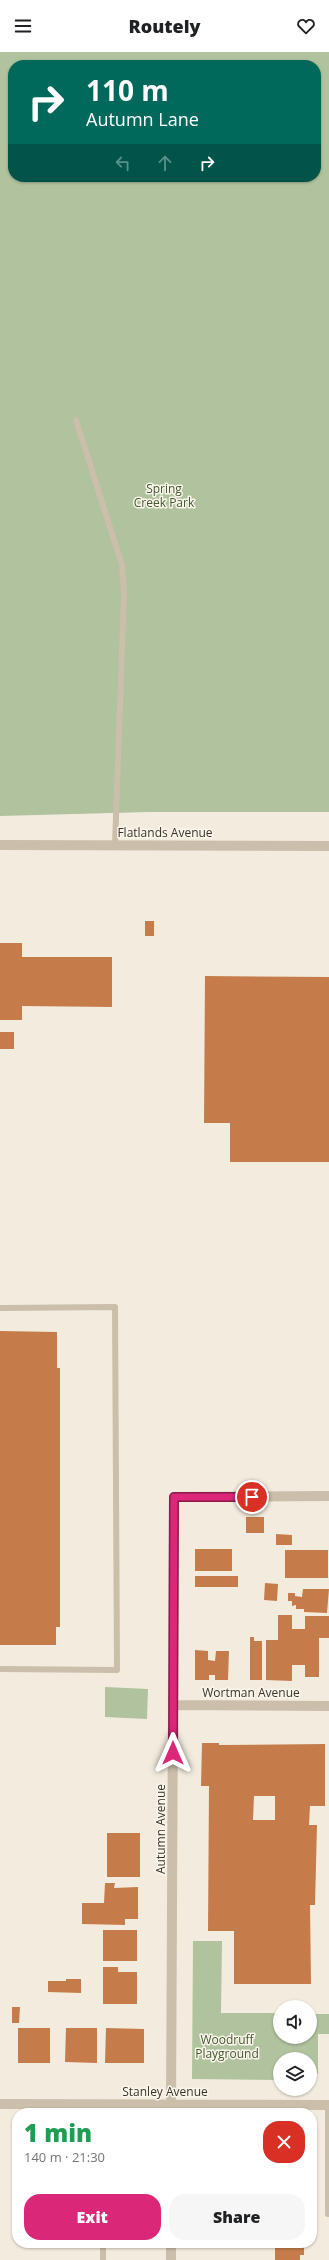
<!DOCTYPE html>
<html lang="en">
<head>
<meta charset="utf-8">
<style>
	body { margin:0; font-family:"Open Sans",sans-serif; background:#f6f6f6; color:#202124; height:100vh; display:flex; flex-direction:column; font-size:15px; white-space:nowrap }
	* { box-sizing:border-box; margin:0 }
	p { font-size:13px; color:#757577 }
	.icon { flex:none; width:22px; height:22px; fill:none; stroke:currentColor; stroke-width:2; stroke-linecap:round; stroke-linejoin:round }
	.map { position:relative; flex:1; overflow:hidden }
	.panel { position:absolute; left:12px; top:2056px; width:305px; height:140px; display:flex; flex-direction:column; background:#fff; border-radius:16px; box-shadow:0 1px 3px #0004 }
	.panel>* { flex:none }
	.hud { position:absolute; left:8px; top:8px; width:313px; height:122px; border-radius:16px; box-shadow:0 1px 3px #0004; background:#00695c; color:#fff; overflow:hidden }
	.fabs { position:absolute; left:273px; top:1948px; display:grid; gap:8px }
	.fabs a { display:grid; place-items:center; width:44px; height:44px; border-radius:50%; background:#fff; box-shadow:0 1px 3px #0004; font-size:20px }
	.pin { position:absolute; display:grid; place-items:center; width:34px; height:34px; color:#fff; margin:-17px; border:2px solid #fff; border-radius:50%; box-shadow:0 1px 4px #0007 }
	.me { position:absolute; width:44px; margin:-22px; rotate:0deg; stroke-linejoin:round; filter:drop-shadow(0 0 3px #0008) }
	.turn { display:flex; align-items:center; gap:14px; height:84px; padding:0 12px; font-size:18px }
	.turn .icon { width:52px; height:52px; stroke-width:2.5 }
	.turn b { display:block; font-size:28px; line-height:34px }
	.lanes { display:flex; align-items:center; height:38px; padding:0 12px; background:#0003; justify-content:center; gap:20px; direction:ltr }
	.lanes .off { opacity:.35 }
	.round { display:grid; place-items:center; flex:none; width:42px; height:42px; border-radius:16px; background:#f6f6f6 }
	.head { display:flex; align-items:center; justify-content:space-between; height:68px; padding:0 12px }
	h1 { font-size:24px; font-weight:800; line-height:30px; color:#1e9e55 }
	.primary-button { display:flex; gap:8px; margin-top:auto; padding:8px 12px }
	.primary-button a { flex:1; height:46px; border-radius:16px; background:#db2777; color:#fff; font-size:16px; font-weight:800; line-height:46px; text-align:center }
	.primary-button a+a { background:#f6f6f6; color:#202124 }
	header { display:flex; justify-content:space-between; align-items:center; height:52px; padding:0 12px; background:#fff; font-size:18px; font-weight:800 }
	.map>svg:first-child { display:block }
</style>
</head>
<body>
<header><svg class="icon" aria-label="menu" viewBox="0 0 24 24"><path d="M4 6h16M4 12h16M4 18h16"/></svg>Routely<svg class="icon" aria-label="heart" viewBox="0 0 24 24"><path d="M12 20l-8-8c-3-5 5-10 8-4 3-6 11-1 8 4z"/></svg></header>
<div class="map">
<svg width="329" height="2208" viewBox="0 0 329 2208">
	<rect width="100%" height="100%" fill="#f3ecde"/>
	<path fill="#b0c29e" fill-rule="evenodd" d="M0 0H329V760H149L0 764ZM13 13H316V125H13Z
		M105 1635 148 1637 147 1667 105 1665Z
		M193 1889H222L221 1961H280V1985H310V1962H329V1982H318V2021L313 2028H310V2007H280V2028L192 2027Z"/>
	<path fill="#c57c4a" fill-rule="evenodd" d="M145 869H154V884H145Z
		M0 891H22V905H112V955L22 954V968H0Z
		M205 924 329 925V1110H230V1071H204Z
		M0 980H14V997H0Z
		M0 1279 57 1280V1316H60V1575H56V1593H0Z
		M246 1465H264V1481H246Z
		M276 1482 292 1483V1493H276Z
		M195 1497H232V1519H195Z
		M285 1498H328V1526H285Z
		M195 1524H238V1535H195Z
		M265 1531 278 1532 277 1549 264 1548Z
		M303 1537H329L327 1561 304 1560V1557H296V1553L292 1554V1549H288V1541H295V1544L302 1545Z
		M278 1563H292V1577H305V1564H329V1586H319V1625H305V1613H292V1629L266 1628V1588H278Z
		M250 1585H254V1589H262V1628H250Z
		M195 1598 208 1599V1608L215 1609 216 1599H229L228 1628H215V1623H209V1628H195Z
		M202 1691H219V1693L325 1692V1754H310L309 1773H317L315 1853H310L311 1932H234V1879H208L209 1734H201ZM254 1744H275V1768H253Z
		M107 1781H140V1825H107Z
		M105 1831H115L114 1836 138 1835V1867H125V1873L82 1872V1851H104Z
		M103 1878H137V1909H103Z
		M103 1915H118V1920H137V1952H103Z
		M66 1927H81V1941L48 1940V1929H66Z
		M12 1955H20L19 1971H12Z
		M18 1976H50V2011H18Z
		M66 1976H97V2011L65 2010Z
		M106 1976 144 1977V2011H105Z
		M275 2191H304V2203H300V2208H275Z"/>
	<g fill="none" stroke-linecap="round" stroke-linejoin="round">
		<path stroke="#cbbeaa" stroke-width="6" d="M76 368 122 513 124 542 115 793
			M0 1256 115 1255 117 1618 0 1617
			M103 2052V2061
			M328 2053V2162
			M103 2191V2208"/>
		<path stroke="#cbbeaa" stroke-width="10" d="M0 793 329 794
			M173 1653 329 1654
			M0 2052 329 2053
			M171 2061 174 1445 329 1444
			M171 2208V2191"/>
	</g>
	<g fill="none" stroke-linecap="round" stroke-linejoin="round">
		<defs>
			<path id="route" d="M173 1701 174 1445H252"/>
		</defs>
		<use href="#route" stroke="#8e194d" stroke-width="10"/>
		<use href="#route" stroke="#db2777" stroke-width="7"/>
	</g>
	<g text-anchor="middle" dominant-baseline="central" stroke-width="3" stroke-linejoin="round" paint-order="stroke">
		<g font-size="12" fill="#41572d" stroke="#faf6eb">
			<text x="164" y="436">Spring<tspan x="164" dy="14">Creek Park</tspan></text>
			<text x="227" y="1987">Woodruff<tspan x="227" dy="14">Playground</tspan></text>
		</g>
		<g font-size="12" fill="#39312a" stroke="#faf6eb">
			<text x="165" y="780">Flatlands Avenue</text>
			<text x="251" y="1640">Wortman Avenue</text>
			<text transform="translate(160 1777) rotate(-90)">Autumn Avenue</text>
			<text x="165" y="2039">Stanley Avenue</text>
		</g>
	</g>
</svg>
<div class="fabs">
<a><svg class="icon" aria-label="sound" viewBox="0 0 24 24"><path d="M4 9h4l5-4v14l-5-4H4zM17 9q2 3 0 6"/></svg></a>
<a><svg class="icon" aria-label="layers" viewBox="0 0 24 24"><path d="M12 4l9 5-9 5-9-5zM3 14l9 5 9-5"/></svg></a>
</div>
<div class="pin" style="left:252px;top:1445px;background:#d93025"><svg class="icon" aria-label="arrive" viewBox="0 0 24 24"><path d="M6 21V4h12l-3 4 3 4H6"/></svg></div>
<svg class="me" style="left:173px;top:1701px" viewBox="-20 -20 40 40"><path d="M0-17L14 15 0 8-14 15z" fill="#db2777" stroke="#fff" stroke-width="4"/></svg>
<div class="hud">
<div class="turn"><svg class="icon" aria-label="right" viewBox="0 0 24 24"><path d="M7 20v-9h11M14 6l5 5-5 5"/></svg><div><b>110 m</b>Autumn Lane</div></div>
<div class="lanes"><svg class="icon off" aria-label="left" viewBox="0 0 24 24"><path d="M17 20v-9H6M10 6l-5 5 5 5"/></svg><svg class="icon off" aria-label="ahead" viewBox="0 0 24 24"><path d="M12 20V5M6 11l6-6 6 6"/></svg><svg class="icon" aria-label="right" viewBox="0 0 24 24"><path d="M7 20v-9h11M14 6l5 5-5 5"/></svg></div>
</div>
<section class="panel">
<div class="head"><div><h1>1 min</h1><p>140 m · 21:30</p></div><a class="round" style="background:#d93025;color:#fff"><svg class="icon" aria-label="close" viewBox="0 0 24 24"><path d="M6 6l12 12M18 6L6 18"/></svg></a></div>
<div class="primary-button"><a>Exit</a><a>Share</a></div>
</section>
</div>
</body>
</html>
